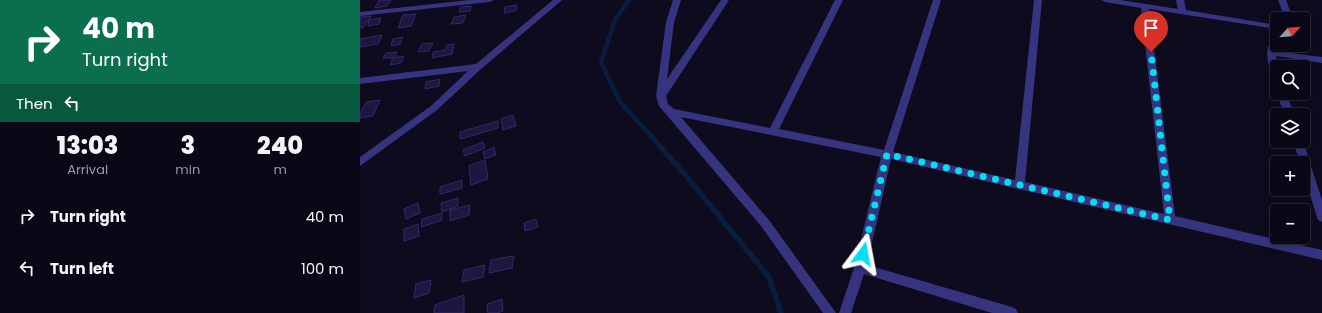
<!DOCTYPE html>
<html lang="en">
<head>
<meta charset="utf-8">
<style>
	body { margin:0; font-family:Poppins,sans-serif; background:#13111f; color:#f1f3f6; height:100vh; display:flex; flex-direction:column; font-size:15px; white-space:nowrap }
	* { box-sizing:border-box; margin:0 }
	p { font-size:13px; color:#999aa1 }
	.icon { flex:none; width:22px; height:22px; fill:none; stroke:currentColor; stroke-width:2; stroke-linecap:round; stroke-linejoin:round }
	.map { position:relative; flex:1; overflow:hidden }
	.details { display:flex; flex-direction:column; background:#0a0816; width:360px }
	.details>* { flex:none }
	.guide { background:#0b6e4f; color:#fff; overflow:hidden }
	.needle { width:26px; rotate:64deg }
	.fabs { position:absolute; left:910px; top:12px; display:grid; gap:8px }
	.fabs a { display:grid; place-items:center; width:40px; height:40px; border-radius:4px; background:#0a0816; box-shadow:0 2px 10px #0003,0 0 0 1px #2a2935; font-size:20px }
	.pin { position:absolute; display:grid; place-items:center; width:34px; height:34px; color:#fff; margin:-41px -17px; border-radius:50% 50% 50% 0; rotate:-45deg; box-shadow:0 0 4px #0007 }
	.pin .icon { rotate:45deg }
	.me { position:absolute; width:44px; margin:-22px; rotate:13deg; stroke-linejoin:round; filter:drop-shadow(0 0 3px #0008) }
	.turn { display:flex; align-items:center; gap:14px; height:84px; padding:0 16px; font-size:18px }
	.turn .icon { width:52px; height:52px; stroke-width:2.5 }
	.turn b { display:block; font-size:28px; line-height:34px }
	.then { display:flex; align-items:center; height:38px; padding:0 16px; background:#0003; gap:8px; font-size:15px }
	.eta { display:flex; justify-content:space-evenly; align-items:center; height:68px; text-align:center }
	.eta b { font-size:24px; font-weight:800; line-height:28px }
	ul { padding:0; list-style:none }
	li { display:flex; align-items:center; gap:12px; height:52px; padding:0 16px }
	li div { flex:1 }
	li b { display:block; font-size:15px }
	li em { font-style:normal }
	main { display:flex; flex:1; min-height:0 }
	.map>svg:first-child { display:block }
</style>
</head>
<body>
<main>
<section class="details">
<div class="guide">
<div class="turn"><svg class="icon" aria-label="right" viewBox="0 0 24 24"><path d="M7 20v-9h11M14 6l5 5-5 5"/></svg><div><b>40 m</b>Turn right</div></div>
<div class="then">Then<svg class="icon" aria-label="left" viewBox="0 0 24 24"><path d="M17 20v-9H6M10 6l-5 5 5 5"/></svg></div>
</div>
<div class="eta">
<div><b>13:03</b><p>Arrival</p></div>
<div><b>3</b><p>min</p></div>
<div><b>240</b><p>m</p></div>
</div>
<ul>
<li><svg class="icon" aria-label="right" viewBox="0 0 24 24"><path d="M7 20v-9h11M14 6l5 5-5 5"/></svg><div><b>Turn right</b></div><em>40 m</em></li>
<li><svg class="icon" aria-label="left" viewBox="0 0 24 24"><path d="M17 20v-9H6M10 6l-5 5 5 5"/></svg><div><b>Turn left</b></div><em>100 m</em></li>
</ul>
</section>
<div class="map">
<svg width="962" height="313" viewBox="0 0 962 313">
	<rect width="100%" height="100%" fill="#0e0b1e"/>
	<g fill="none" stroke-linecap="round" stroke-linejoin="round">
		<path stroke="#091e3f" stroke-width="4.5" d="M269 0 255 20 241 62 260 102 292 137"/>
		<path stroke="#091e3f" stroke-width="5.5" d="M291 136 327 177 409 277 421 313"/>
	</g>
	<path fill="#1e163f" stroke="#34286c" d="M19 0H31L27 6 15 8Z
		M157 5 156 11 144 13 145 7Z
		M111 6 110 11 99 12 101 7Z
		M56 14 51 26 38 28 43 15Z
		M106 15 103 23 91 24 94 17Z
		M11 16 3 28H0V17Z
		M21 18 19 24 8 26 9 20Z
		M22 35 18 44 0 47V39Z
		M43 37 40 44 31 46 33 39Z
		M73 43 69 51 58 52 62 44Z
		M94 44 92 54 72 58 73 52 85 50 87 45Z
		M37 52 34 58H23L26 53Z
		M44 56 41 63 30 65 33 58Z
		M80 79 79 86 65 89 66 82Z
		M20 100 13 116 0 118V114L6 102Z
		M153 115 156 126 143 130 141 119Z
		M138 121V128L100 139V132Z
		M123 142 125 148 105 156 103 150Z
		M134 147 136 155 125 159 123 152Z
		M125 160 128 179 111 185 109 166Z
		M102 180V188L80 194V187Z
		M98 198V206L82 212 81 203Z
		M58 203 60 213 46 219 44 209Z
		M110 205 109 215 90 221V210Z
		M82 213V220L61 227 62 219Z
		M176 219 178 227 165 231 164 223Z
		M58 224 59 236 44 241V229Z
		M154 256 152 268 129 273 131 260Z
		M125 265 123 277 102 282 104 270Z
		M71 280 69 293 54 298 56 284Z
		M104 295V313H74L75 305Z
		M142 299 143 311 137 313H128L127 304Z"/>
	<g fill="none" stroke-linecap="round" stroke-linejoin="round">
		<path fill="#36347f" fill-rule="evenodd" d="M109 0H134L130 2 0 16V12Z
			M193 0H202L121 69 77 110 0 166V157L71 106 108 71 0 84V78L116 64Z
			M313 0H321L314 22 307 79 361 0H369L306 96 308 104 314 109 410 128 475 0H483L419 129 524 150 573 0H581L533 152 655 180 674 0H682L665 182 804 214 781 8 745 2 741 0H760L818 9 816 0H824L826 10 917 25V29L789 9 815 216 962 250V260L531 159 507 265 652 307 656 309 658 313H632L504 274 491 313H479L494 268 521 157 321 117 409 220 476 313H463L401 226 299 106 296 96 306 22Z
			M918 0H926L933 19H925Z
			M917 38 918 45 916 51 962 57V63L916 56 918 67 917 79 914 78C908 68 901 43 917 38Z
			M917 93H927L934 115H924Z
			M933 141H943L962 200V222L958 220 957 217 943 173V163H940Z"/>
	</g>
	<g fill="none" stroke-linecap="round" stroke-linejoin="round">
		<path stroke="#00dff3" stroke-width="7" stroke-dasharray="0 12.6" d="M503 254 527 154 810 220 791 52"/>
	</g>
</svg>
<div class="fabs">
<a><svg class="needle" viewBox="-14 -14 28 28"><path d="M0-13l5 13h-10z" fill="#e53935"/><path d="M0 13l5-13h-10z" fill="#999aa1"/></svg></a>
<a><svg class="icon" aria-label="search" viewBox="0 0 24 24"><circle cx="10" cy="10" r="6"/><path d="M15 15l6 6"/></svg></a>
<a><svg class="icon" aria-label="layers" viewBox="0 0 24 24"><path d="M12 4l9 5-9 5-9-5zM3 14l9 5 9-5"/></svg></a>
<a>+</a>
<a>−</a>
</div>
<div class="pin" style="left:791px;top:52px;background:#d93025"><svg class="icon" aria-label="arrive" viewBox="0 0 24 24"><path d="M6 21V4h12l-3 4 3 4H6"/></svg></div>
<svg class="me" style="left:503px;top:254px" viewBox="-20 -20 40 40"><path d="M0-17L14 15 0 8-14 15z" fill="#00dff3" stroke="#fff" stroke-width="4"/></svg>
</div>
</main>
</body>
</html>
